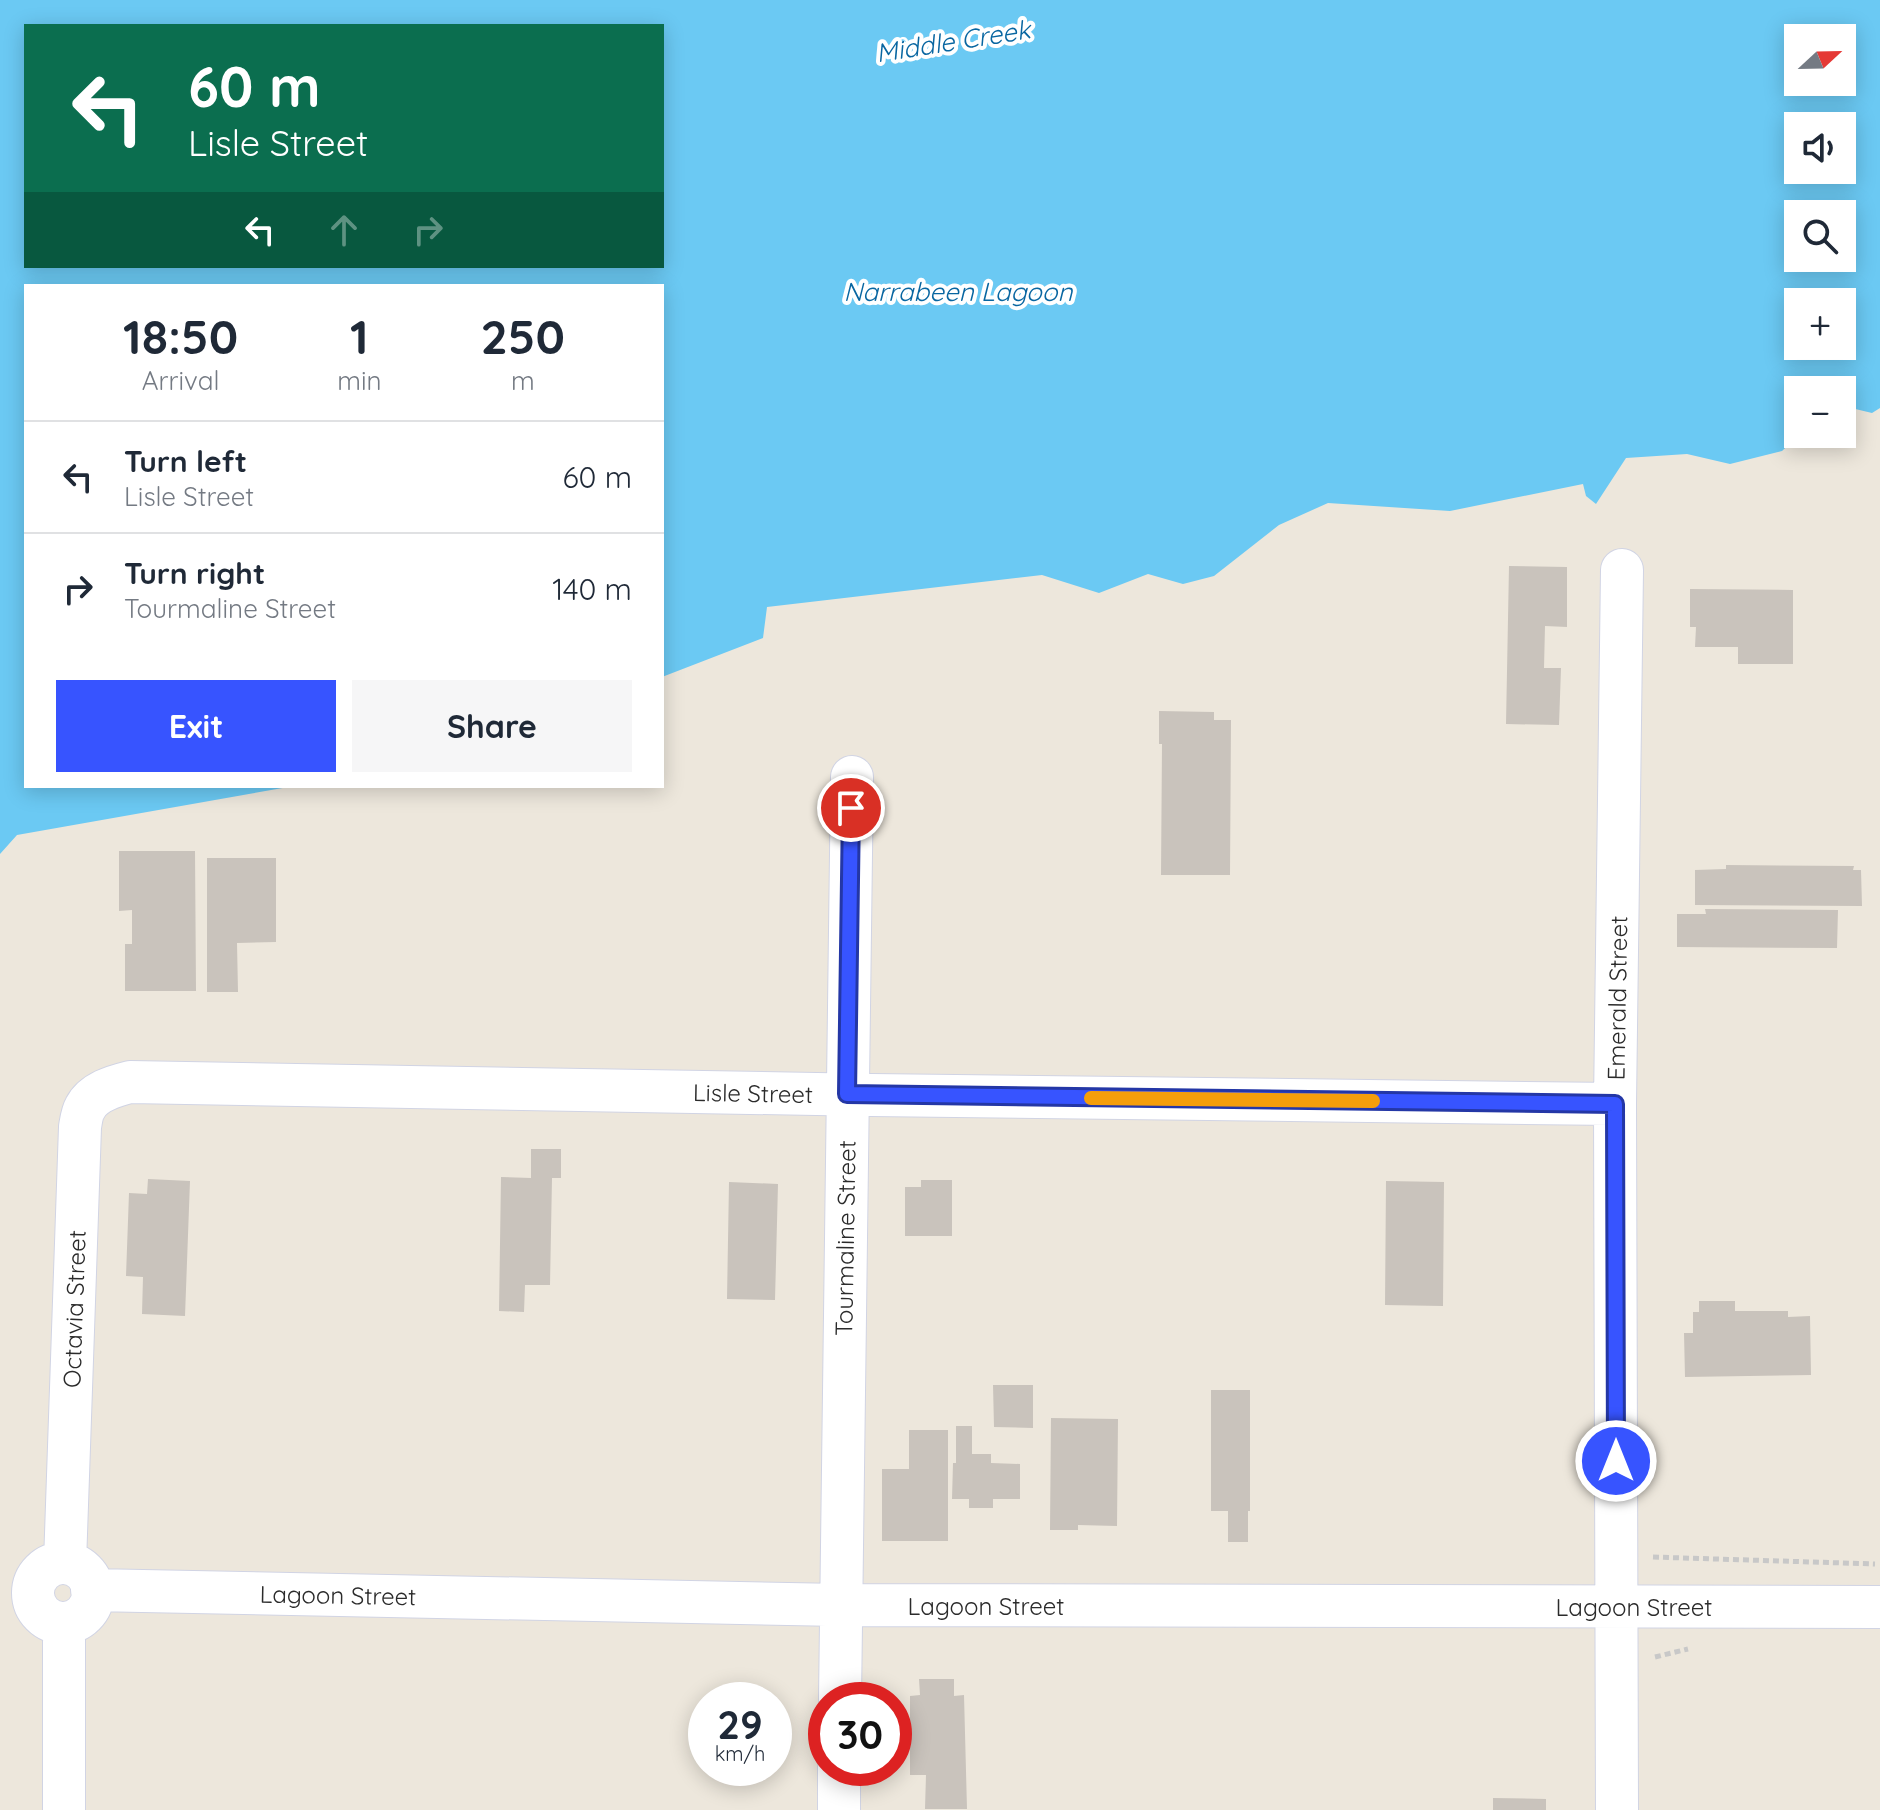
<!DOCTYPE html>
<html lang="en">
<head>
<meta charset="utf-8">
<style>
	body { margin:0; font-family:Quicksand,sans-serif; background:#f6f6f7; color:#1f2937; height:100vh; display:flex; flex-direction:column; font-size:30px; white-space:nowrap }
	* { box-sizing:border-box; margin:0 }
	p { font-size:26px; color:#747a83 }
	.icon { flex:none; width:44px; height:44px; fill:none; stroke:currentColor; stroke-width:2; stroke-linecap:round; stroke-linejoin:round }
	.map { position:relative; flex:1; overflow:hidden }
	.details { position:absolute; left:24px; top:284px; width:640px; height:504px; display:flex; flex-direction:column; background:#fff; border-radius:0px; box-shadow:0 4px 20px #0003 }
	.details>* { flex:none }
	.top-card { position:absolute; left:24px; top:24px; width:640px; height:244px; border-radius:0px; box-shadow:0 4px 20px #0003; background:#0b6e4f; color:#fff; overflow:hidden }
	.needle { width:52px; rotate:68deg }
	.tools { position:absolute; left:1784px; top:24px; display:grid; gap:16px }
	.tools a { display:grid; place-items:center; width:72px; height:72px; border-radius:0px; background:#fff; box-shadow:0 4px 20px #0003; font-size:40px }
	.speed { position:absolute; left:688px; top:1682px; display:flex; gap:16px; font-size:40px; font-weight:700; text-align:center }
	.speed>* { display:grid; place-content:center; width:104px; height:104px; border-radius:50%; background:#fff; box-shadow:0 4px 20px #0003; line-height:1 }
	.speed small { font-size:20px; font-weight:400 }
	.speed .limit { border:12px solid #d22; background:#fff; color:#111 }
	.pin { position:absolute; display:grid; place-items:center; width:68px; height:68px; color:#fff; margin:-34px; border:4px solid #fff; border-radius:50%; box-shadow:0 2px 8px #0007 }
	.me { position:absolute; width:88px; margin:-44px; rotate:0deg; stroke-linejoin:round; filter:drop-shadow(0 0 6px #0008) }
	.turn { display:flex; align-items:center; gap:28px; height:168px; padding:0 32px; font-size:36px }
	.turn .icon { width:104px; height:104px; stroke-width:2.5 }
	.turn b { display:block; font-size:56px; line-height:68px }
	.lanes { display:flex; align-items:center; height:76px; padding:0 32px; background:#0003; justify-content:center; gap:40px; direction:ltr }
	.lanes .off { opacity:.35 }
	.eta { display:flex; justify-content:space-evenly; align-items:center; height:136px; text-align:center }
	.eta b { font-size:48px; font-weight:700; line-height:56px }
	.primary-button { display:flex; gap:16px; margin-top:auto; padding:16px 32px }
	.primary-button a { flex:1; height:92px; border-radius:0px; background:#3754ff; color:#fff; font-size:32px; font-weight:700; line-height:92px; text-align:center }
	.primary-button a+a { background:#f6f6f7; color:#1f2937 }
	ul { padding:0; list-style:none }
	li { display:flex; align-items:center; gap:24px; height:112px; padding:0 32px; border-top:2px solid #e0e1e3 }
	li div { flex:1 }
	li b { display:block; font-size:30px }
	li em { font-style:normal }
	.map>svg:first-child { display:block }
</style>
</head>
<body>
<div class="map">
<svg width="1880" height="1810" viewBox="0 0 1880 1810">
	<rect width="100%" height="100%" fill="#ede7dc"/>
	<path fill="#6bc9f3" fill-rule="evenodd" d="M0 0H1880V408L1872 413 1847 407 1842 408V390H1798V434H1800L1782 451 1730 464 1687 454 1626 458 1596 504 1586 496 1583 484 1450 511 1328 503 1279 525 1214 576 1183 584 1148 574 1099 593 1042 575 767 607 763 638 662 677V286H26V786H294L17 835 0 854ZM26 26H662V266H26ZM1798 38H1842V82H1798ZM1842 126V170H1798V126ZM1842 214V258H1798V214ZM1798 302H1842V346H1798Z"/>
	<path fill="#c9c3bc" d="M1509 566 1567 567V627L1545 626 1544 668H1561L1559 725 1506 724Z
		M1690 589 1793 590V664H1738V647H1695L1696 627H1690Z
		M1159 711 1214 712V720H1231L1230 875H1161L1162 744H1159Z
		M119 851H195L196 991H125V944H132V910L119 911Z
		M207 858H276V942L237 943 238 992H207Z
		M1726 865 1854 866 1853 870H1861L1862 906 1695 905V870L1726 869Z
		M1705 909 1838 910 1837 948 1677 947V914H1706Z
		M531 1149H561V1178H552L550 1285H525L524 1312 499 1311 501 1177 531 1178Z
		M148 1179 190 1181 185 1316 142 1314 143 1277 126 1276 129 1193 147 1194Z
		M921 1180H952V1236H905V1187H921Z
		M1386 1181 1444 1182 1443 1306 1385 1305Z
		M729 1182 778 1184 775 1300 727 1299Z
		M1699 1301H1735V1311H1788V1317L1810 1316 1811 1375 1685 1377 1684 1333H1693V1312H1699Z
		M993 1385H1033V1428L994 1427Z
		M1211 1390H1250V1511H1248V1542H1228V1511H1211Z
		M1051 1418 1118 1419 1117 1526 1078 1525V1530H1050Z
		M956 1426H972V1454H991V1463L1020 1464V1499H993V1508H969V1499H952L953 1463H956Z
		M909 1430H948V1541H882V1469H909Z
		M919 1679H954V1696L964 1695 967 1809H925L926 1775H910V1696L920 1695Z
		M1493 1798 1546 1799V1810H1493Z"/>
	<g fill="none" stroke-linecap="round" stroke-linejoin="round">
		<defs>
			<path id="street" d="M65 1563 80 1127C81 1121 82 1113 85 1108 93 1092 114 1086 130 1082L871 1095 1615 1104
				M33 1593a30 30 0 1 1 60 0a30 30 0 1 1-60 0Z
				M92 1590 840 1605 1880 1607
				M64 1624V1810
				M840 1700 852 777
				M839 1810V1768
				M1617 1810 1615 1104 1622 570"/>
		</defs>
		<use href="#street" stroke="#d1d4e4" stroke-width="44"/>
		<path stroke="#c8c8c8" stroke-width="5" stroke-dasharray="6 4" stroke-linecap="butt" d="M1653 1557 1875 1564
			M1655 1657 1688 1649"/>
		<use href="#street" stroke="#fff" stroke-width="42"/>
	</g>
	<g fill="none" stroke-linecap="round" stroke-linejoin="round">
		<defs>
			<path id="route" d="M851 808 847 1094 1615 1104 1616 1461"/>
		</defs>
		<use href="#route" stroke="#2437a6" stroke-width="20"/>
		<use href="#route" stroke="#3754ff" stroke-width="14"/>
		<path stroke="#f59e0b" stroke-width="14" d="M1091 1098 1373 1101"/>
	</g>
	<g text-anchor="middle" dominant-baseline="central" stroke-width="8" stroke-linejoin="round" paint-order="stroke">
		<g font-size="24" fill="#2b2b2b" stroke="#fff">
			<text transform="translate(1617 998) rotate(-89)">Emerald Street</text>
			<text transform="translate(753 1093) rotate(1)">Lisle Street</text>
			<text transform="translate(845 1238) rotate(-89)">Tourmaline Street</text>
			<text transform="translate(74 1309) rotate(-88)">Octavia Street</text>
			<text transform="translate(338 1595) rotate(1)">Lagoon Street</text>
			<text x="986" y="1606">Lagoon Street</text>
			<text x="1634" y="1607">Lagoon Street</text>
		</g>
		<g font-size="26" font-style="italic" fill="#0866a1" stroke="#fff">
			<text transform="translate(953 41) rotate(-9)">Middle Creek</text>
			<text x="958" y="291">Narrabeen Lagoon</text>
		</g>
	</g>
</svg>
<div class="tools">
<a><svg class="needle" viewBox="-14 -14 28 28"><path d="M0-13l5 13h-10z" fill="#e53935"/><path d="M0 13l5-13h-10z" fill="#747a83"/></svg></a>
<a><svg class="icon" aria-label="sound" viewBox="0 0 24 24"><path d="M4 9h4l5-4v14l-5-4H4zM17 9q2 3 0 6"/></svg></a>
<a><svg class="icon" aria-label="search" viewBox="0 0 24 24"><circle cx="10" cy="10" r="6"/><path d="M15 15l6 6"/></svg></a>
<a>+</a>
<a>−</a>
</div>
<div class="speed"><div>29<small>km/h</small></div><div class="limit">30</div></div>
<div class="pin" style="left:851px;top:808px;background:#d93025"><svg class="icon" aria-label="arrive" viewBox="0 0 24 24"><path d="M6 21V4h12l-3 4 3 4H6"/></svg></div>
<svg class="me" style="left:1616px;top:1461px" viewBox="-20 -20 40 40"><circle r="17" fill="#3754ff" stroke="#fff" stroke-width="3"/><path d="M0-11L8 9 0 5-8 9z" fill="#fff"/></svg>
<div class="top-card">
<div class="turn"><svg class="icon" aria-label="left" viewBox="0 0 24 24"><path d="M17 20v-9H6M10 6l-5 5 5 5"/></svg><div><b>60 m</b>Lisle Street</div></div>
<div class="lanes"><svg class="icon" aria-label="left" viewBox="0 0 24 24"><path d="M17 20v-9H6M10 6l-5 5 5 5"/></svg><svg class="icon off" aria-label="ahead" viewBox="0 0 24 24"><path d="M12 20V5M6 11l6-6 6 6"/></svg><svg class="icon off" aria-label="right" viewBox="0 0 24 24"><path d="M7 20v-9h11M14 6l5 5-5 5"/></svg></div>
</div>
<section class="details">
<div class="eta">
<div><b>18:50</b><p>Arrival</p></div>
<div><b>1</b><p>min</p></div>
<div><b>250</b><p>m</p></div>
</div>
<ul>
<li><svg class="icon" aria-label="left" viewBox="0 0 24 24"><path d="M17 20v-9H6M10 6l-5 5 5 5"/></svg><div><b>Turn left</b><p>Lisle Street</p></div><em>60 m</em></li>
<li><svg class="icon" aria-label="right" viewBox="0 0 24 24"><path d="M7 20v-9h11M14 6l5 5-5 5"/></svg><div><b>Turn right</b><p>Tourmaline Street</p></div><em>140 m</em></li>
</ul>
<div class="primary-button"><a>Exit</a><a>Share</a></div>
</section>
</div>
</body>
</html>
